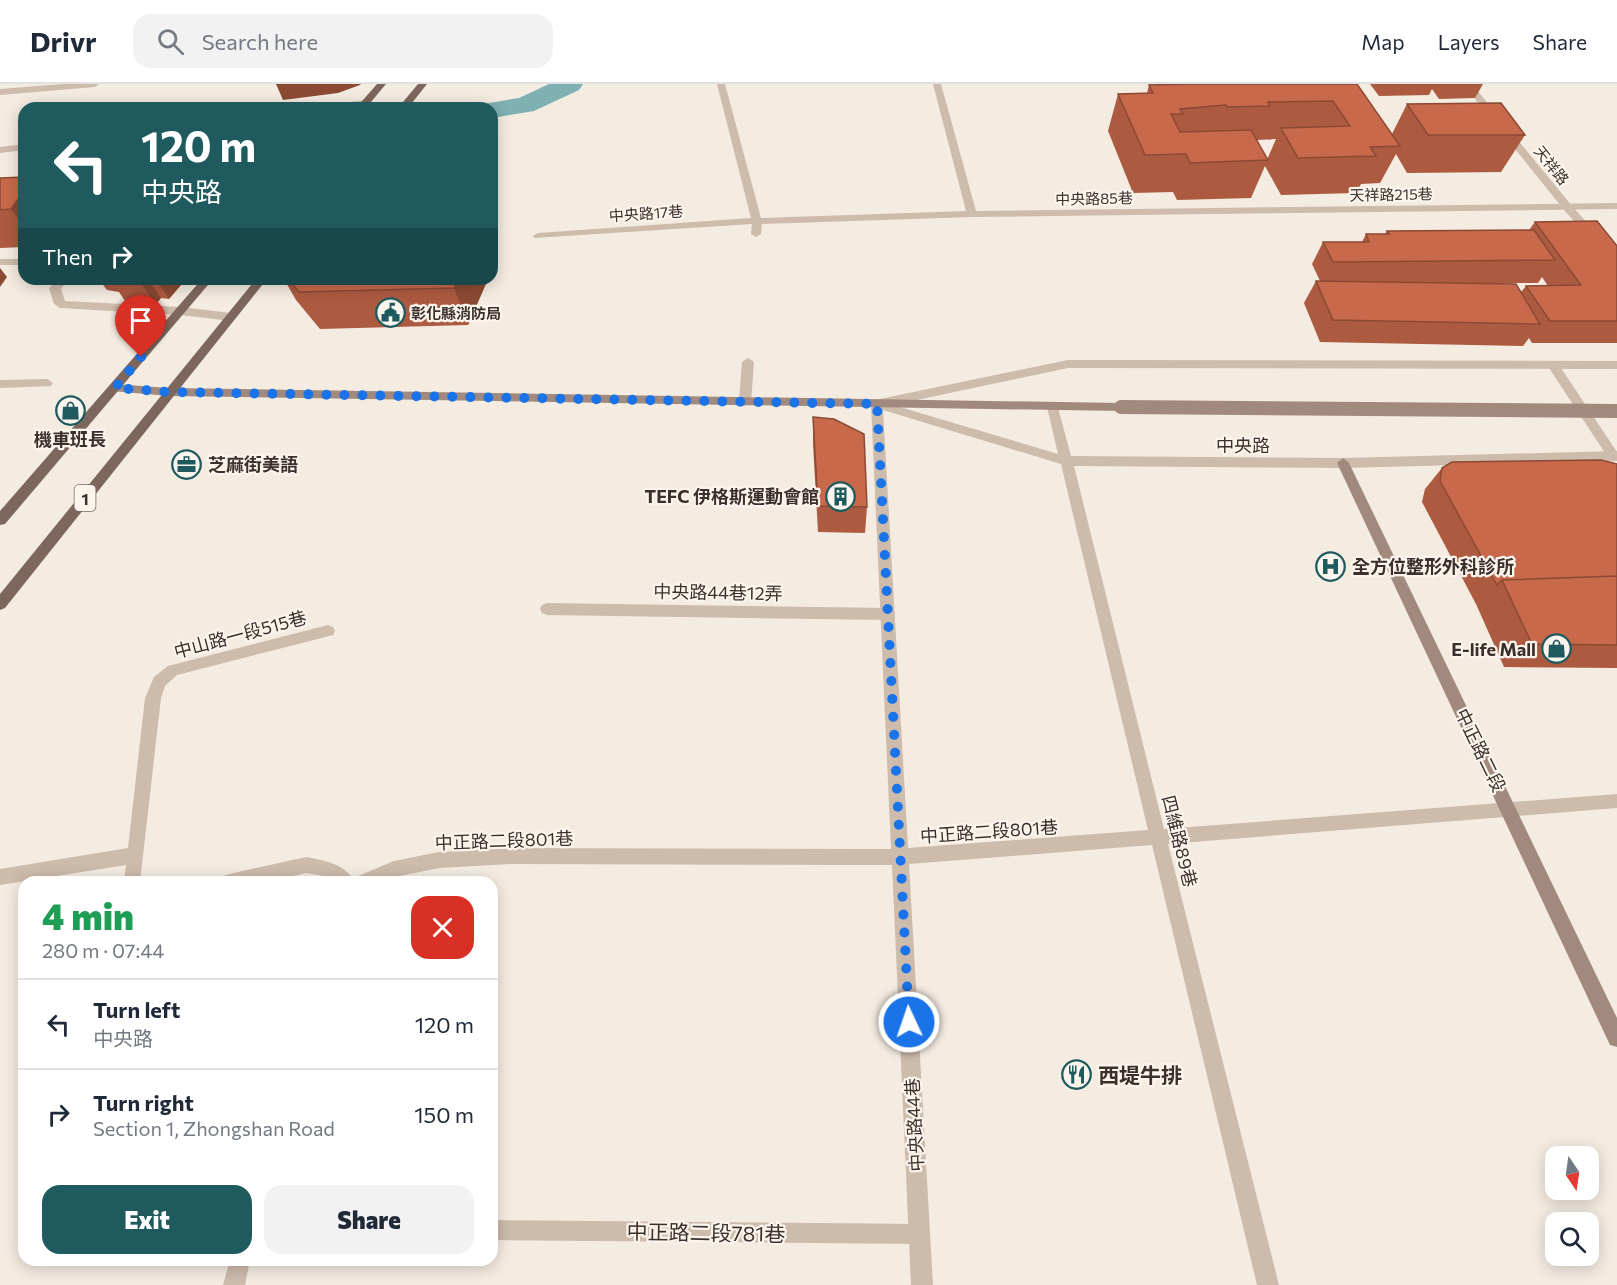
<!DOCTYPE html>
<html lang="en">
<head>
<meta charset="utf-8">
<style>
	body { margin:0; font-family:Commissioner,"Noto Sans TC",sans-serif; background:#f2f2f3; color:#1f2937; height:100vh; display:flex; flex-direction:column; font-size:22px; white-space:nowrap }
	* { box-sizing:border-box; margin:0 }
	p { font-size:20px; color:#747a83 }
	.icon { flex:none; width:33px; height:33px; fill:none; stroke:currentColor; stroke-width:2; stroke-linecap:round; stroke-linejoin:round }
	.map { position:relative; flex:1; overflow:hidden }
	.drawer { position:absolute; left:18px; top:792px; width:480px; height:390px; display:flex; flex-direction:column; background:#fff; border-radius:18px; box-shadow:0 3px 15px #0003 }
	.drawer>* { flex:none }
	.hud { position:absolute; left:18px; top:18px; width:480px; height:183px; border-radius:18px; box-shadow:0 3px 15px #0003; background:#1f5a5e; color:#fff; overflow:hidden }
	.needle { width:39px; rotate:167deg }
	.tools { position:absolute; left:1545px; top:1062px; display:grid; gap:12px }
	.tools a { display:grid; place-items:center; width:54px; height:54px; border-radius:12px; background:#fff; box-shadow:0 3px 15px #0003; font-size:30px }
	.pin { position:absolute; display:grid; place-items:center; width:51px; height:51px; color:#fff; margin:-62px -26px; border-radius:50% 50% 50% 0; rotate:-45deg; box-shadow:0 0 6px #0007 }
	.pin .icon { rotate:45deg }
	.me { position:absolute; width:66px; margin:-33px; rotate:357deg; stroke-linejoin:round; filter:drop-shadow(0 0 4px #0008) }
	.turn { display:flex; align-items:center; gap:21px; height:126px; padding:0 24px; font-size:27px }
	.turn .icon { width:78px; height:78px; stroke-width:2.5 }
	.turn b { display:block; font-size:42px; line-height:51px }
	.then { display:flex; align-items:center; height:57px; padding:0 24px; background:#0003; gap:12px; font-size:22px }
	.round { display:grid; place-items:center; flex:none; width:63px; height:63px; border-radius:18px; background:#f2f2f3 }
	.head { display:flex; align-items:center; justify-content:space-between; height:102px; padding:0 24px }
	h1 { font-size:36px; font-weight:800; line-height:45px; color:#1e9e55 }
	.cta { display:flex; gap:12px; margin-top:auto; padding:12px 24px }
	.cta a { flex:1; height:69px; border-radius:18px; background:#1f5a5e; color:#fff; font-size:24px; font-weight:800; line-height:69px; text-align:center }
	.cta a+a { background:#f2f2f3; color:#1f2937 }
	ul { padding:0; list-style:none }
	li { display:flex; align-items:center; gap:18px; height:90px; padding:0 24px; border-top:2px solid #e0e1e3 }
	li div { flex:1 }
	li b { display:block; font-size:22px }
	li em { font-style:normal }
	header { display:flex; align-items:center; gap:36px; box-sizing:border-box; height:84px; padding:0 30px; background:#fff; border-bottom:2px solid #e0e1e3 }
	header strong { font-size:28px }
	nav { display:flex; gap:33px; margin-inline-start:auto; font-size:21px }
	.search { width:420px; height:54px; background:#f2f2f3; display:flex; align-items:center; gap:15px; box-sizing:border-box; padding:0 21px; border-radius:18px; color:#747a83; font-size:22px }
	.map>svg:first-child { display:block }
</style>
</head>
<body>
<header>
<strong>Drivr</strong>
<div class="search"><svg class="icon" aria-label="search" viewBox="0 0 24 24"><circle cx="10" cy="10" r="6"/><path d="M15 15l6 6"/></svg>Search here</div>
<nav><a>Map</a><a>Layers</a><a>Share</a></nav>
</header>
<div class="map">
<svg width="1617" height="1201" viewBox="0 0 1617 1201">
	<rect width="100%" height="100%" fill="#f4ebe1"/>
	<g fill="none" stroke-linecap="round" stroke-linejoin="round">
		<path fill="#7fb0b2" fill-rule="evenodd" d="M549 0H583L579 6 534 27 492 34V24H480L483 20 519 14Z"/>
		<path fill="#cdbbac" fill-rule="evenodd" d="M63 0H99L95 3 0 11V5Z
			M717 0H725L761 134 966 127 933 0H941L976 127 1617 119V125L972 133 762 140 761 150 756 153 751 150 752 140 534 154 533 152 538 149 751 134Z
			M0 175H24V181H0Z
			M58 195H69L61 205 65 217 181 223 231 229 237 233 231 237 181 231 60 224 54 220 49 204Z
			M748 274 754 278 751 318 745 322 739 318 742 278Z
			M1553 277 1557 278 1617 368V375H1609L1549 284 1547 281Z
			M47 295 53 299 51 302 0 304V296Z
			M547 519 888 524 893 526 895 530 893 534 888 536 547 531 542 529 540 525 542 521Z
			M492 1136 919 1140 926 1143 929 1150 926 1157 919 1160 492 1156Z"/>
		<path fill="#cdbbac" fill-rule="evenodd" d="M1463 0H1472L1572 122 1617 172V182L1613 181 1564 126Z
			M366 16 369 17V21L320 24 325 21Z
			M24 60V66L0 69V63Z
			M1068 276 1617 277V285L1068 284 893 321 1058 370 1047 323 1049 320H1057L1071 372 1343 374 1617 367V377L1343 384 1074 382 1164 745 1617 710V724L1168 760 1279 1201H1257L1152 761 909 780 933 1201H911L892 781 511 780 439 784 395 793 383 798H356L358 792 394 777 439 768 511 764 891 765 871 320 880 315ZM883 326 1061 380 1148 746 908 764Z
			M328 541 333 543 335 547 333 551 177 591 165 602 161 614 140 798H124L126 781 0 801V785L128 764 145 614 154 593 168 582Z
			M306 773C323 776 347 780 354 798H332L324 792 306 789 266 798H221L223 792 229 790Z
			M230 1176H250L245 1201H223Z"/>
		<path fill="#a18a7d" fill-rule="evenodd" d="M115 300 169 304 1121 319 1127 323 1121 327 169 312 111 307 109 304Z
			M1343 374 1349 379 1617 934V963L1610 961 1337 379Z"/>
		<path fill="#7d675c" fill-rule="evenodd" d="M377 0H386L366 24H356Z
			M418 0H427L408 24H398Z
			M202 195H213L5 440 0 441V427Z
			M256 195H267L5 524 0 526V510Z"/>
		<path stroke="#a18a7d" stroke-width="14" d="M1121 323 1617 327"/>
	</g>
	<path fill="#ac5a40" fill-rule="evenodd" d="M1357 0 1392 50 1407 20 1525 51 1501 88 1407 89 1396 70 1380 99 1361 100 1356 109 1281 111 1265 82 1251 114 1177 116 1173 108 1133 109 1108 47 1118 10 1147 9 1149 1ZM1276 55 1267 76 1257 56Z
		M1370 0H1483L1475 14 1439 15 1432 5 1429 11 1379 12Z
		M24 93V163L0 164V94Z
		M1535 138 1617 162V259H1532L1529 254 1523 262 1320 258 1304 219 1316 197H1320L1312 180 1323 158H1362L1366 150H1385L1387 147 1529 146ZM1542 193 1548 202H1526L1521 208 1466 199H1538Z
		M94 195H186L169 215 161 214 156 220 125 217 119 208 107 206 100 197 95 196Z
		M284 195H488L468 241 320 245 296 216Z
		M813 333 867 423 865 449 818 448 813 360Z
		M1617 380V584L1504 583 1476 520 1422 418 1425 405 1442 384Z"/>
	<path fill="#8c4a34" d="M276 0H361L360 1 338 9 283 16Z
		M24 107V142L11 125Z
		M0 184 7 193 0 203Z
		M143 195H148L161 214 156 220 140 198Z
		M156 195H186L169 215Z
		M458 195H488L468 241 454 204Z"/>
	<path fill="#c8694b" stroke="#8c4a34" stroke-width="1.5" d="M1196 0H1357L1400 62 1370 63 1376 72 1298 74 1281 44 1350 42 1333 17 1268 18 1270 22 1227 23 1226 21 1180 25 1183 30H1171L1180 48 1251 46 1268 76 1190 79 1186 70 1145 71 1118 10 1153 9 1149 1Z
		M1501 19 1525 51H1428L1407 20Z
		M24 93V107L11 125 0 126V94Z
		M1597 137 1617 162V237H1550L1526 202 1581 201 1535 138Z
		M1534 146 1555 176 1333 178 1323 158H1369L1366 150H1389L1387 147Z
		M111 195H143L140 198Z
		M288 195H458L454 204 299 208Z
		M1316 197 1516 200 1540 240 1333 236Z
		M813 333 834 335 864 350 867 423 818 422Z
		M1601 376 1617 380V492L1502 496 1497 501 1440 397 1442 384 1452 378Z
		M1617 492V561L1532 560 1502 496Z"/>
	<g fill="none" stroke-linecap="round" stroke-linejoin="round">
		<path stroke="#1a73e8" stroke-width="10" stroke-dasharray="0 18" d="M141 273 115 304 169 308 877 320 909 938"/>
	</g>
	<defs>
		<symbol id="civic-ring" viewBox="-11 -11 22 22"><circle r="9.5" fill="#fbf5ee" stroke="#1f5a5e" stroke-width="1.5"/><path d="M-.6-6.5H3V-4.5H.6V-3L4-1V1h2V6H-6V1h2V-1L-.6-3ZM-1.2 2.5V6h2.4V2.5Z" fill="#1f5a5e"/></symbol>
		<symbol id="shop-ring" viewBox="-11 -11 22 22"><circle r="9.5" fill="#fbf5ee" stroke="#1f5a5e" stroke-width="1.5"/><path d="M-5-2.5h2.3a2.7 3.5 0 0 1 5.4 0H5L5.5 6h-11ZM-1.5-2.5h3a1.5 2.3 0 0 0-3 0Z" fill="#1f5a5e"/></symbol>
		<symbol id="office-ring" viewBox="-11 -11 22 22"><circle r="9.5" fill="#fbf5ee" stroke="#1f5a5e" stroke-width="1.5"/><path d="M-6-3h4V-5.5h4V-3h4V5H-6ZM-1-4.5V-3h2v-1.5ZM-6 0V1H6V0Z" fill="#1f5a5e"/></symbol>
		<symbol id="building-ring" viewBox="-11 -11 22 22"><circle r="9.5" fill="#fbf5ee" stroke="#1f5a5e" stroke-width="1.5"/><path d="M-4-6H4V6H1V3H-1V6H-4ZM-2.5-4.3h1.7v1.8h-1.7ZM.8-4.3h1.7v1.8H.8ZM-2.5-1h1.7V.8h-1.7ZM.8-1h1.7V.8H.8Z" fill="#1f5a5e"/></symbol>
		<symbol id="hospital-ring" viewBox="-11 -11 22 22"><circle r="9.5" fill="#fbf5ee" stroke="#1f5a5e" stroke-width="1.5"/><path d="M-5-5h3v3.5h4V-5h3V5h-3V1.5h-4V5h-3Z" fill="#1f5a5e"/></symbol>
		<symbol id="restaurant-ring" viewBox="-11 -11 22 22"><circle r="9.5" fill="#fbf5ee" stroke="#1f5a5e" stroke-width="1.5"/><path d="M-5-6h1v4h1v-4h1v4h1v-4h1v5L-1.5 .5V6h-2V.5L-5-1ZM5-6V6H3V1.5H1.5Q1.5-4 5-6Z" fill="#1f5a5e"/></symbol>
	</defs>
	<g fill-rule="evenodd">
		<use href="#civic-ring" x="374" y="212" width="33" height="33"/>
		<use href="#shop-ring" x="54" y="310" width="33" height="33"/>
		<use href="#office-ring" x="170" y="364" width="33" height="33"/>
		<use href="#building-ring" x="824" y="396" width="33" height="33"/>
		<use href="#hospital-ring" x="1314" y="466" width="33" height="33"/>
		<use href="#shop-ring" x="1540" y="548" width="33" height="33"/>
		<use href="#restaurant-ring" x="1060" y="974" width="33" height="33"/>
	</g>
	<g text-anchor="middle" dominant-baseline="central" stroke-width="4.5" stroke-linejoin="round" paint-order="stroke">
		<g font-size="15" fill="#3b302b" stroke="#fbf5ee">
			<text transform="translate(1552 81) rotate(51)">天祥路</text>
			<text transform="translate(1391 110) rotate(-1)">天祥路215巷</text>
			<text transform="translate(1094 114) rotate(-1)">中央路85巷</text>
			<text transform="translate(646 129) rotate(-4)">中央路17巷</text>
		</g>
		<g font-size="15" font-weight="bold" fill="#3b302b" stroke="#fbf5ee" text-anchor="start">
			<text x="411" y="229">彰化縣消防局</text>
		</g>
		<rect fill="#fbf5ee" stroke="#756b66" stroke-width="1.5" x="74.5" y="401" width="21" height="26" rx="4.5"/>
		<g font-size="16" font-weight="bold" fill="#3b302b">
			<text x="85" y="414">1</text>
		</g>
		<g font-size="18" font-weight="bold" fill="#3b302b" stroke="#fbf5ee" text-anchor="start">
			<text x="70" y="355" text-anchor="middle">機車班長</text>
			<text x="208" y="380">芝麻街美語</text>
			<text x="819" y="412" text-anchor="end">TEFC 伊格斯運動會館</text>
			<text x="1352" y="482">全方位整形外科診所</text>
			<text x="1536" y="565" text-anchor="end">E-life Mall</text>
		</g>
		<g font-size="18" fill="#3b302b" stroke="#fbf5ee">
			<text x="1243" y="361">中央路</text>
			<text transform="translate(718 508) rotate(1)">中央路44巷12弄</text>
			<text transform="translate(240 550) rotate(-15)">中山路一段515巷</text>
			<text transform="translate(1481 666) rotate(64)">中正路二段</text>
			<text transform="translate(989 747) rotate(-4)">中正路二段801巷</text>
			<text transform="translate(504 756) rotate(-2)">中正路二段801巷</text>
			<text transform="translate(1180 757) rotate(76)">四維路89巷</text>
			<text transform="translate(914 1041) rotate(-93)">中央路44巷</text>
		</g>
		<g font-size="21" font-weight="bold" fill="#3b302b" stroke="#fbf5ee" text-anchor="start">
			<text x="1098" y="990">西堤牛排</text>
		</g>
		<g font-size="21" fill="#3b302b" stroke="#fbf5ee">
			<text transform="translate(706 1148) rotate(1)">中正路二段781巷</text>
		</g>
	</g>
</svg>
<div class="tools">
<a><svg class="needle" viewBox="-14 -14 28 28"><path d="M0-13l5 13h-10z" fill="#e53935"/><path d="M0 13l5-13h-10z" fill="#747a83"/></svg></a>
<a><svg class="icon" aria-label="search" viewBox="0 0 24 24"><circle cx="10" cy="10" r="6"/><path d="M15 15l6 6"/></svg></a>
</div>
<div class="pin" style="left:141px;top:273px;background:#d93025"><svg class="icon" aria-label="arrive" viewBox="0 0 24 24"><path d="M6 21V4h12l-3 4 3 4H6"/></svg></div>
<svg class="me" style="left:909px;top:938px" viewBox="-20 -20 40 40"><circle r="17" fill="#1a73e8" stroke="#fff" stroke-width="3"/><path d="M0-11L8 9 0 5-8 9z" fill="#fff"/></svg>
<div class="hud">
<div class="turn"><svg class="icon" aria-label="left" viewBox="0 0 24 24"><path d="M17 20v-9H6M10 6l-5 5 5 5"/></svg><div><b>120 m</b>中央路</div></div>
<div class="then">Then<svg class="icon" aria-label="right" viewBox="0 0 24 24"><path d="M7 20v-9h11M14 6l5 5-5 5"/></svg></div>
</div>
<section class="drawer">
<div class="head"><div><h1>4 min</h1><p>280 m · 07:44</p></div><a class="round" style="background:#d93025;color:#fff"><svg class="icon" aria-label="close" viewBox="0 0 24 24"><path d="M6 6l12 12M18 6L6 18"/></svg></a></div>
<ul>
<li><svg class="icon" aria-label="left" viewBox="0 0 24 24"><path d="M17 20v-9H6M10 6l-5 5 5 5"/></svg><div><b>Turn left</b><p>中央路</p></div><em>120 m</em></li>
<li><svg class="icon" aria-label="right" viewBox="0 0 24 24"><path d="M7 20v-9h11M14 6l5 5-5 5"/></svg><div><b>Turn right</b><p>Section 1, Zhongshan Road</p></div><em>150 m</em></li>
</ul>
<div class="cta"><a>Exit</a><a>Share</a></div>
</section>
</div>
</body>
</html>
